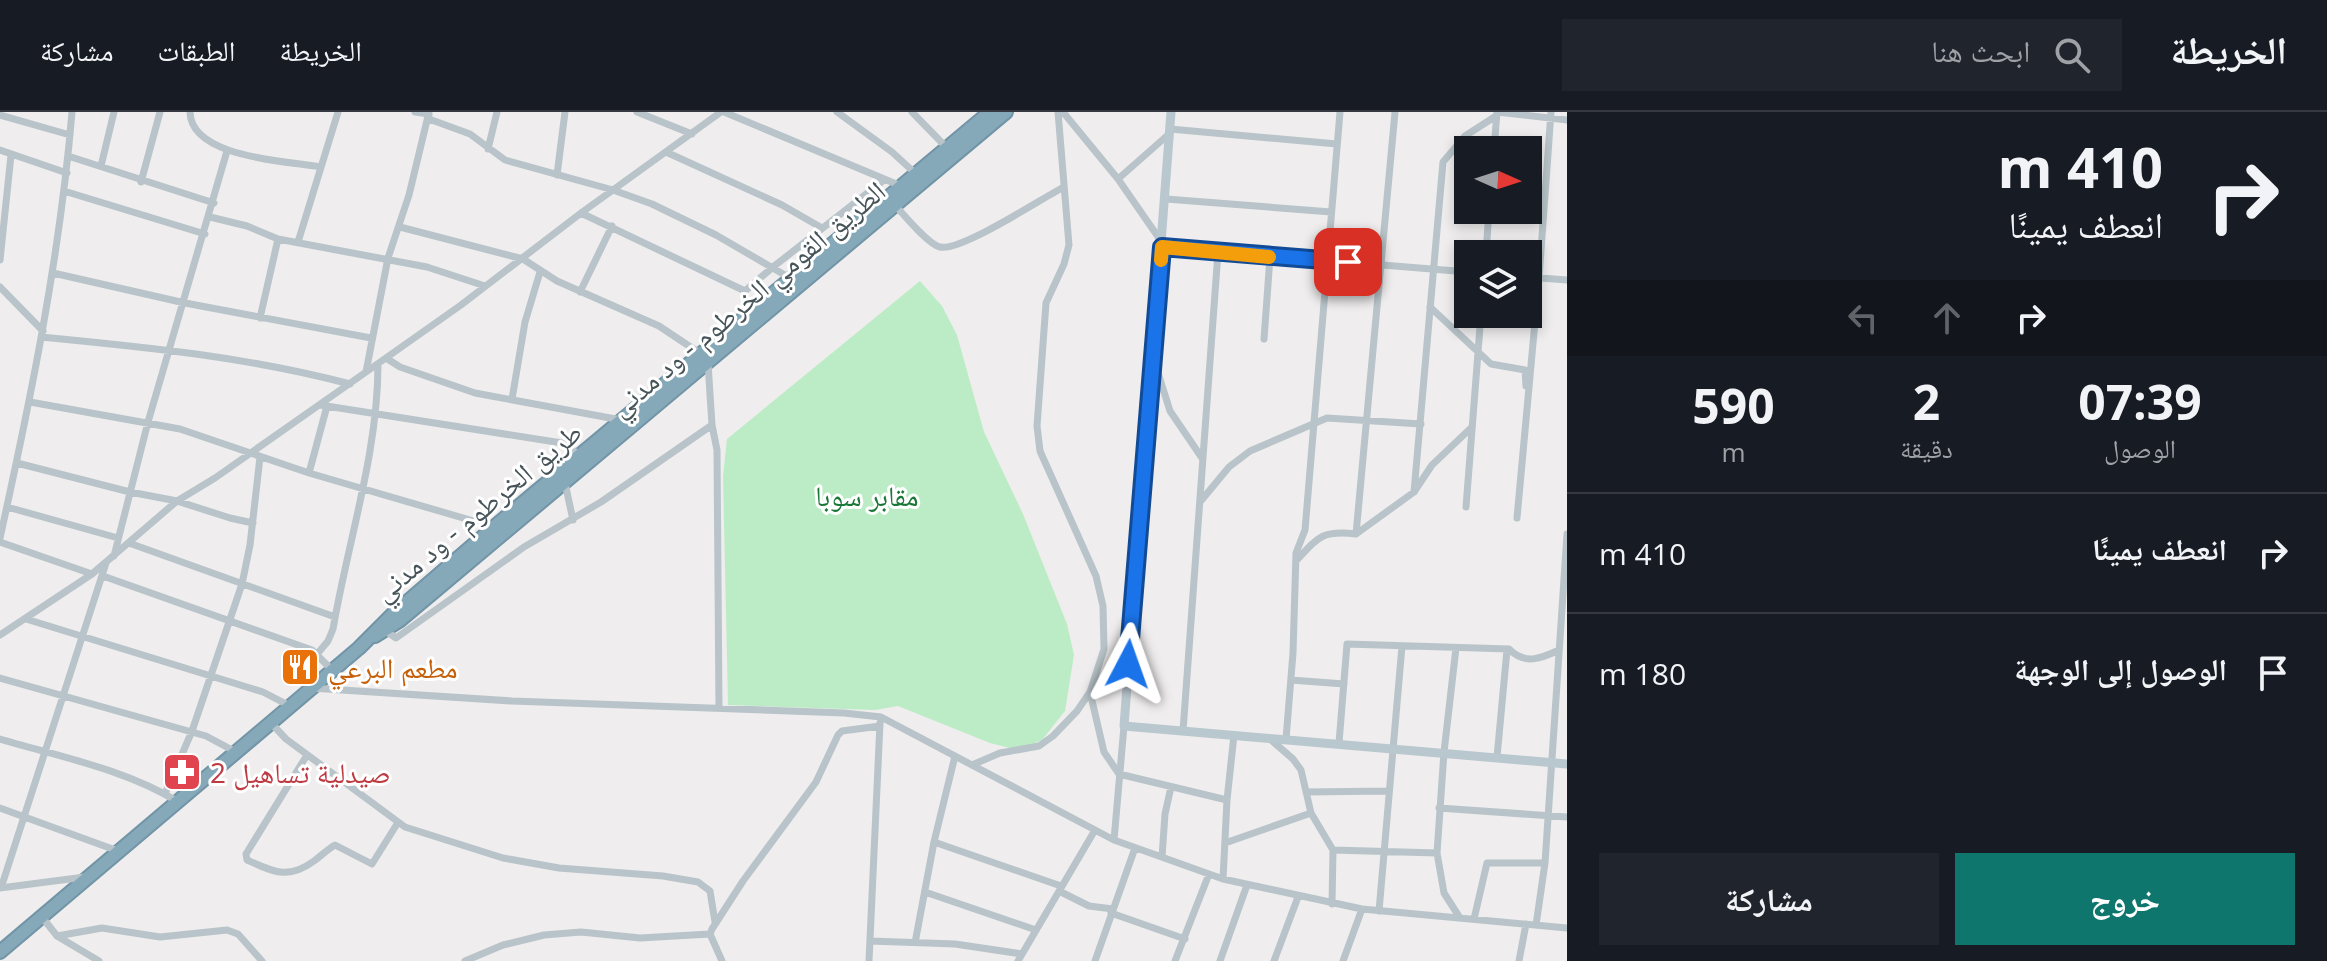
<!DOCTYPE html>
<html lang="ar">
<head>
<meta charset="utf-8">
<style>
	body { margin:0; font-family:"Open Sans","Noto Naskh Arabic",sans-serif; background:#20242c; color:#f1f3f6; direction:rtl; height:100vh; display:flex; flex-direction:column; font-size:30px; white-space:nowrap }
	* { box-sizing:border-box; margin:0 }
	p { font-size:26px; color:#9ea1a6 }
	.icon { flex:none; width:44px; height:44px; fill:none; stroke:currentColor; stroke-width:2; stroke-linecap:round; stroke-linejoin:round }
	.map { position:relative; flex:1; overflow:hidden; direction:ltr }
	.panel { display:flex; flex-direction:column; background:#171b24; width:760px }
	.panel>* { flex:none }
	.guide { background:#171b24; color:#f1f3f6; overflow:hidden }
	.needle { width:52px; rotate:93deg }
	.tools { position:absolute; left:1454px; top:24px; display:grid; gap:16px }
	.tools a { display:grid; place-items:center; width:88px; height:88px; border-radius:0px; background:#171b24; box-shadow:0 4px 12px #0003; font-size:40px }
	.pin { position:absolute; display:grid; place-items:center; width:68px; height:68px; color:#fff; margin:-34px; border-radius:16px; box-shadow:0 4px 12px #0006 }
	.me { position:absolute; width:88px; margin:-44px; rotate:4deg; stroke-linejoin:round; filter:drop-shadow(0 0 6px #0008) }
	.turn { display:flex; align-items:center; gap:28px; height:168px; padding:0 32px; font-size:36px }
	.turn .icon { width:104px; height:104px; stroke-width:2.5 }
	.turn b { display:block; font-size:56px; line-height:68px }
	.lanes { display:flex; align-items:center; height:76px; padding:0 32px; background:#0003; justify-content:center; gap:40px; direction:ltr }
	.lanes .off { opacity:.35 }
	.eta { display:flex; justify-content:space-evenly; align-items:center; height:136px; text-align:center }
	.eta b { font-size:48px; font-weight:700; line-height:56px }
	.action { display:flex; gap:16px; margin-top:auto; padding:16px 32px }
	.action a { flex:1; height:92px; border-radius:0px; background:#0f766e; color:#fff; font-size:32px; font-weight:700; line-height:92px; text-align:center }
	.action a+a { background:#20242c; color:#f1f3f6 }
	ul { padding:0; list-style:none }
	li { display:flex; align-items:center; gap:24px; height:120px; padding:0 32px; border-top:2px solid #363941 }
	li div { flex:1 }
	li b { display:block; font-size:30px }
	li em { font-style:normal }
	header { display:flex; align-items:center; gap:48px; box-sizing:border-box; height:112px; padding:0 40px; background:#171b24; border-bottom:2px solid #363941 }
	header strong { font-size:38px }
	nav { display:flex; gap:44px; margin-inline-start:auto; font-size:28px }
	.search { width:560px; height:72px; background:#20242c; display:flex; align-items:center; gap:20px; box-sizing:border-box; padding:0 28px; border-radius:0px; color:#9ea1a6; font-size:30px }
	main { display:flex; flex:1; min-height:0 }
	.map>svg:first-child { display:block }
</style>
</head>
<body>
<header>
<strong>الخريطة</strong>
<div class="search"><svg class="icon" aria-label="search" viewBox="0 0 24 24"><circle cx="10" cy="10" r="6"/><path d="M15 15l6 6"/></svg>ابحث هنا</div>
<nav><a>الخريطة</a><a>الطبقات</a><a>مشاركة</a></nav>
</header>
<main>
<section class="panel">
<div class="guide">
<div class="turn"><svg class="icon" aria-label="right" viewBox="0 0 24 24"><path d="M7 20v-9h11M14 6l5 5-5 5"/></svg><div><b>410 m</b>انعطف يمينًا</div></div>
<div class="lanes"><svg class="icon off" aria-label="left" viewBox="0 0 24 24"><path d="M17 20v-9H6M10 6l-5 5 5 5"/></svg><svg class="icon off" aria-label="ahead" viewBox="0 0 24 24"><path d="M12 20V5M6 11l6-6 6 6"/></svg><svg class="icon" aria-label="right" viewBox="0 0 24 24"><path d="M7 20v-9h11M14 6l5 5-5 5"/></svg></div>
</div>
<div class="eta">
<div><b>07:39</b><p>الوصول</p></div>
<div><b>2</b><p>دقيقة</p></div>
<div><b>590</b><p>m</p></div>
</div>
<ul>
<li><svg class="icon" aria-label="right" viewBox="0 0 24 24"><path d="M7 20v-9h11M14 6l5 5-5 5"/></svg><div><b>انعطف يمينًا</b></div><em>410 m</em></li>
<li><svg class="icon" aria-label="arrive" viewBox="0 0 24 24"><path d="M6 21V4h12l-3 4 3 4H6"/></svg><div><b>الوصول إلى الوجهة</b></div><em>180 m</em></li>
</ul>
<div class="action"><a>خروج</a><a>مشاركة</a></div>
</section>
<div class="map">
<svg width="1567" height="849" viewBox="0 0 1567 849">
	<rect width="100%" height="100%" fill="#efeded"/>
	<path fill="#bcecc5" d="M920 169 942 194 957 223 984 320 1023 402 1067 512 1074 543 1065 599 1042 628 1023 636H1010L990 631 898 594 875 598 728 593 723 364 727 327Z"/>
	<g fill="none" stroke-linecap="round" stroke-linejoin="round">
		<defs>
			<path id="highway" d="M375 524 399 509 1006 0
				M0 840 359 536 393 502 494 415 990 0"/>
		</defs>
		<use href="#highway" stroke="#7194a6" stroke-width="16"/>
		<path stroke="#b8c4c9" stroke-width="7" d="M190 0C191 46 287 49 321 55
			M415 0 429 2V7L470 22 505 48 613 78 652 92 716 123 790 166
			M637 0 692 22
			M724 0 901 74
			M837 0 892 40 916 62
			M912 0 947 36
			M1063 0 1118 67 1161 129
			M1497 0 1567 8
			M0 3 70 23
			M1170 17 1337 32
			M488 37 497 0
			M0 38 67 61
			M1494 38 1497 0
			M666 40 782 93 822 116
			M68 44 214 91
			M101 54 114 0
			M557 63 565 0
			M1118 67 1169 22
			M141 70 160 0
			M64 79 205 122
			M1166 87 1331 100
			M895 93C904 103 928 132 940 135 960 140 1041 87 1062 76
			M581 101 745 179 773 155 884 68
			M210 105 247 114 278 127 427 155 485 174
			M400 115 523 147 557 169 659 214 701 242
			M298 130 338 0
			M1162 135 1468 160
			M1486 142 1489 98
			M0 148 11 43
			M53 161 185 191 371 226
			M1528 165 1567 168
			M0 175 43 219
			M580 180 612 114
			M1430 195 1491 252 1525 258 1526 274
			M260 206 278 127
			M42 225C145 235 249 245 350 272
			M1264 227 1270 145
			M386 246 400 255 475 281 621 308
			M1154 248 1170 299 1202 346
			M708 251 712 313 717 338 719 596
			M366 260 461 193 581 101 721 0
			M512 287 525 210 540 160
			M30 290 180 317 309 361 494 415
			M320 293 562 331 581 344
			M17 351 130 380 177 389 230 406 253 411
			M309 361 327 294
			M565 371 573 408
			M1414 380 1443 50 1465 24 1496 4
			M1200 390 1229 355 1250 339 1327 306 1421 312
			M7 395 118 426
			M1466 395 1481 202
			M1517 406 1539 166 1551 0
			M1356 422 1395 0
			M0 426C31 285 60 144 72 0
			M0 430 92 462
			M129 431 335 505
			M114 444 148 310 227 39
			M1296 449C1318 425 1322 418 1356 422L1414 380 1432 353 1472 315
			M103 464 312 538 332 558
			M26 507 263 580 290 594
			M383 517 396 526 524 435 601 390 712 313
			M0 523 92 462 177 389 215 366 366 260 388 146 409 83 429 0
			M1456 536 1444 640 1437 741 1444 781 1460 806
			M318 541 328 529 333 517C348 429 378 341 378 252
			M0 566 206 624 236 640
			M1291 568 1344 572
			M311 576 512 589 844 601 881 605 1114 728 1223 767 1362 797 1567 816
			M1090 580 1104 640 1119 662 1227 688
			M271 611 286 627 405 715 503 746 559 756 663 764 698 770 710 779 715 810
			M1183 619 1218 140
			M0 627C57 644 128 658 178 690
			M1270 627 1293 647 1301 658 1311 701 1333 738 1332 792
			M1286 627 1293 541 1296 441 1305 418 1340 0
			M1339 631 1347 532 1509 537C1525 553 1540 547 1559 538
			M307 643 246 742 247 748C274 760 288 768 314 749 322 743 328 737 335 733L372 752 397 712
			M1497 645 1507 538
			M972 653 1000 641 1039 634 1053 624 1077 599 1090 580 1104 537 1103 494 1096 464 1040 339 1037 314 1046 191 1064 152 1069 133 1058 0
			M1306 680 1388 679
			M165 682 192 619 242 472 250 433 260 345
			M0 696 118 739
			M1439 696 1567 705
			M1114 728 1124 614
			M934 730 1061 774
			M1225 731 1311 701
			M1333 738 1437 741
			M1162 745 1165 702 1171 675
			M1223 767 1227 688 1234 623
			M0 776 85 765
			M1 776 106 451
			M1059 779 1089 794 1113 797
			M925 780 1036 818
			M1379 799 1402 534
			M1111 801 1185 827
			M42 805 57 824 99 849
			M1474 807 1487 751H1545
			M1536 813 1545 751 1567 422
			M57 824 102 816 160 825 227 818 238 822 262 849
			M870 829 955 832 1022 842
			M915 831 934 730 955 644
			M465 849 503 833 544 823 581 820 640 826 710 822
			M722 849 710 822 712 817 743 769 816 670 838 623 842 619 880 614
			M869 849 880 611
			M1018 849 1095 718
			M1095 849 1135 736
			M1175 849 1209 762
			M1220 849 1247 773
			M1274 849 1298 785
			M1343 849 1362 797
			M1519 849 1526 812"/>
		<path stroke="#b9c7ce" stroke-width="9" d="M1171 0 1124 614 1567 652"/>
		<use href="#highway" stroke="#86a9ba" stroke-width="12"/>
	</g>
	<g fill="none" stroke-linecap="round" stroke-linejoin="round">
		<defs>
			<path id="route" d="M1128 552 1162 135 1348 150"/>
		</defs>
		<use href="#route" stroke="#114b97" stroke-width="20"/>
		<use href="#route" stroke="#1a73e8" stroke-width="14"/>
		<path stroke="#f59e0b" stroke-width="14" d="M1161 148 1162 135 1269 145"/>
	</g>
	<defs>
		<symbol id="restaurant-square" viewBox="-11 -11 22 22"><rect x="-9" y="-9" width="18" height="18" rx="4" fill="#e8710a" stroke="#fff"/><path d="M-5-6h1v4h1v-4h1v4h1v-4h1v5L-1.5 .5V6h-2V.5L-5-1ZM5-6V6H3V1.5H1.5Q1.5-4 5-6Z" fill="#fff"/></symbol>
		<symbol id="pharmacy-square" viewBox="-11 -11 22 22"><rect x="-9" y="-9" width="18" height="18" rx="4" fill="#e0444e" stroke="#fff"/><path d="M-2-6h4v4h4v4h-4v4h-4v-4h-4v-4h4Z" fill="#fff"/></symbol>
	</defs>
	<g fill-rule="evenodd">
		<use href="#restaurant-square" x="278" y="533" width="44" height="44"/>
		<use href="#pharmacy-square" x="160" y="638" width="44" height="44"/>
	</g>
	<g text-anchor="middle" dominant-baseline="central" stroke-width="6" stroke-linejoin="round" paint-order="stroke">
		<g font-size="28" fill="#465459" stroke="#fff">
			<text transform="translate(747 186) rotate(-40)">الطريق القومي الخرطوم - ود مدني</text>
			<text transform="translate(477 399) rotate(-40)">طريق الخرطوم - ود مدني</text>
		</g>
		<g font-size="28" fill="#1a7737" stroke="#fff">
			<text x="867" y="383">مقابر سوبا</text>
		</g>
		<g font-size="28" fill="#c56008" stroke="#fff" text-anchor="start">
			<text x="328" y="555">مطعم البرعي</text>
		</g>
		<g font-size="28" fill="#be3a42" stroke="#fff" text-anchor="start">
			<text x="210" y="660">صيدلية تساهيل 2</text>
		</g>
	</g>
</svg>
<div class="tools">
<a><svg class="needle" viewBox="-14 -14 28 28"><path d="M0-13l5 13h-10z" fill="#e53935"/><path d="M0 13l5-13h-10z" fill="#9ea1a6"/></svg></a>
<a><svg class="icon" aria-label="layers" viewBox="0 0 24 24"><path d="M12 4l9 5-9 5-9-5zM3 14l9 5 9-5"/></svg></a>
</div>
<div class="pin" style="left:1348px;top:150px;background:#d93025"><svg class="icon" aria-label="arrive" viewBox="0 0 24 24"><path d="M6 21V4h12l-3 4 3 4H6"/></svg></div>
<svg class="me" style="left:1128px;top:552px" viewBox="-20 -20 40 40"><path d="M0-17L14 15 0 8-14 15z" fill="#1a73e8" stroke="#fff" stroke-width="4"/></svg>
</div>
</main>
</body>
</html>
